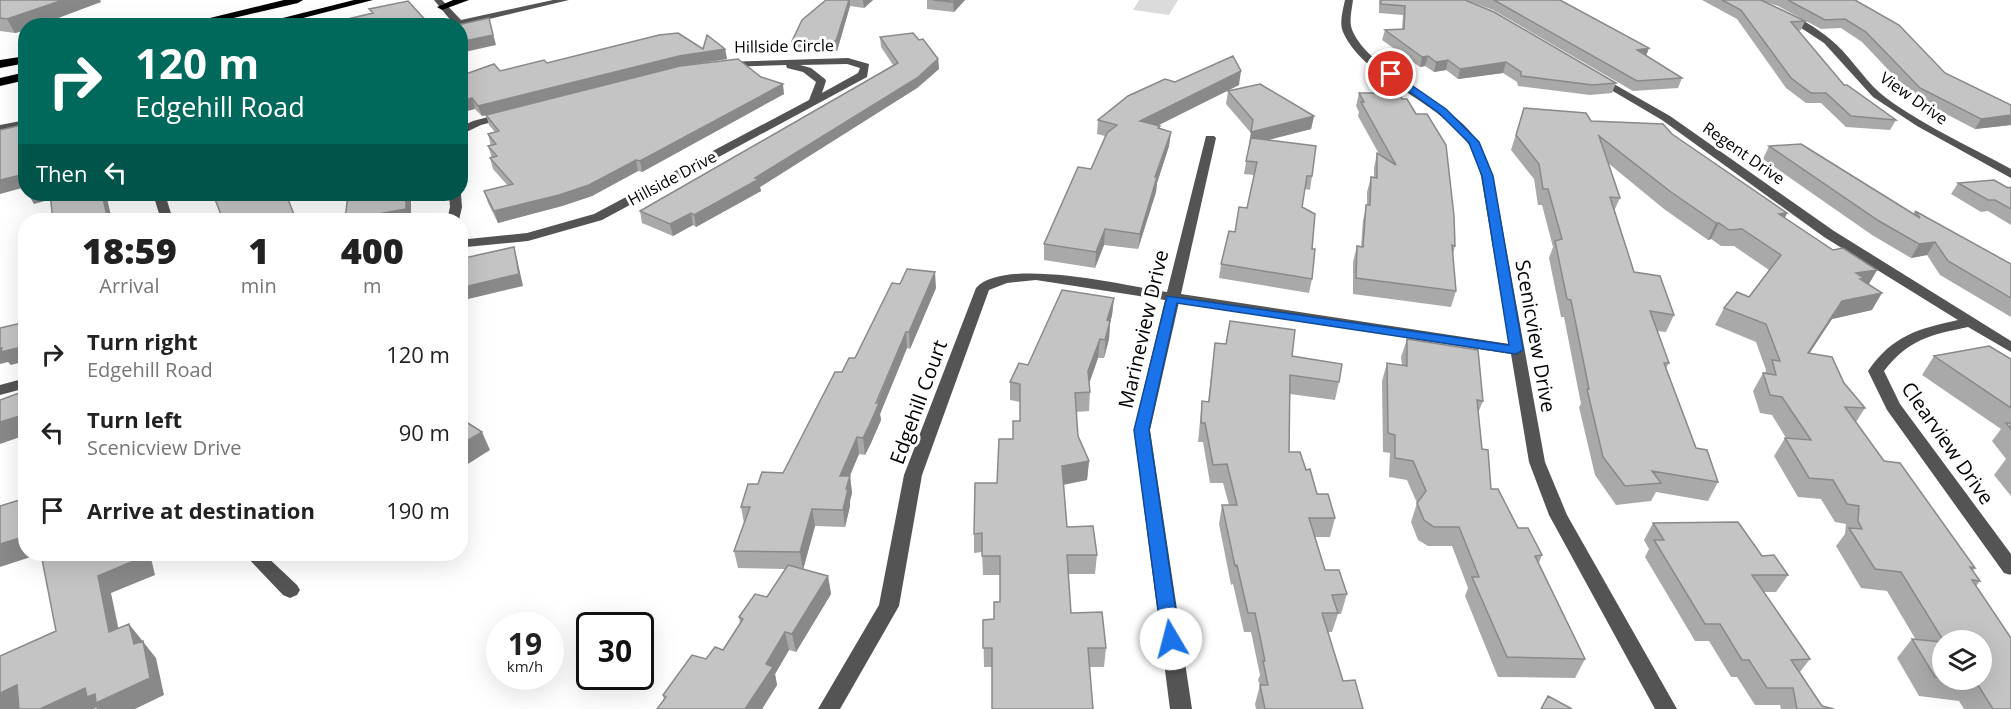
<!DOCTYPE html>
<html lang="en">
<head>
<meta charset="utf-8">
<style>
	body { margin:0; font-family:"Open Sans",sans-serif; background:#f6f6f6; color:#222; height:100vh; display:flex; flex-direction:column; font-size:22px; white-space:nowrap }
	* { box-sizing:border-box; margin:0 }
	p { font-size:20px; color:#767676 }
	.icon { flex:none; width:33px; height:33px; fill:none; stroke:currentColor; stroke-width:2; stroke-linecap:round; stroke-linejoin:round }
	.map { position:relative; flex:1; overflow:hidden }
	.side { position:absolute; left:18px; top:213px; width:450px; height:348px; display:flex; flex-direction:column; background:#fff; border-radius:24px; box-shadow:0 6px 24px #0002 }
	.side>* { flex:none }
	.guide { position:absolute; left:18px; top:18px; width:450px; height:183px; border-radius:24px; box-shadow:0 6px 24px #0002; background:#00695c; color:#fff; overflow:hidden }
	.tools { position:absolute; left:1932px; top:630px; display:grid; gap:12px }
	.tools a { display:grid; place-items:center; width:60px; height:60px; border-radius:50%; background:#fff; box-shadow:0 6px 24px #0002; font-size:30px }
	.speed { position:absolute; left:486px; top:612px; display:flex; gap:12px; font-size:30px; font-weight:700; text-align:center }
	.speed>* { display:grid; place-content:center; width:78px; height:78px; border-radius:50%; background:#fff; box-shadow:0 6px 24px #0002; line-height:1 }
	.speed small { font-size:15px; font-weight:400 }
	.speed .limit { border:3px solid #111; border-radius:9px; background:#fff; color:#111 }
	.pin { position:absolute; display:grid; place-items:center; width:51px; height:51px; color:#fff; margin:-26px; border:3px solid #fff; border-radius:50%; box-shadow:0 2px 6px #0007 }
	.me { position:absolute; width:66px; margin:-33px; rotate:352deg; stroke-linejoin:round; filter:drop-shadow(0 0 4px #0008) }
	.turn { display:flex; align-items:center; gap:21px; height:126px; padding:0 18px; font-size:27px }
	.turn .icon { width:78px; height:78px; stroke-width:2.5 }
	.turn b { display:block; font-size:42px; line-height:51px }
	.then { display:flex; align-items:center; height:57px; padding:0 18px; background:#0003; gap:12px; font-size:22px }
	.eta { display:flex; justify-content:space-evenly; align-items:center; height:102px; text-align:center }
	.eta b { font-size:36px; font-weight:800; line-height:42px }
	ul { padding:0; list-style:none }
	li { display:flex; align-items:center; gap:18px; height:78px; padding:0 18px }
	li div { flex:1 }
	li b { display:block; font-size:22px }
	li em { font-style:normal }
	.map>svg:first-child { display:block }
</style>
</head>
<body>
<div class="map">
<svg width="2011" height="709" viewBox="0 0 2011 709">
	<rect width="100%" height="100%" fill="#fff"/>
	<path fill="#dbdbdb" d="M1139 0H1178L1169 15 1133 10Z"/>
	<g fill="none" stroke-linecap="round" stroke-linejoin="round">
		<path fill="#545454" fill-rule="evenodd" d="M434 0H442L461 20 553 0H569L460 26H444L452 22Z
			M1345 0H1353C1352 10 1348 22 1353 32 1369 67 1434 97 1463 124 1479 139 1486 156 1493 176L1545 462 1567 515 1677 709H1655L1549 515 1529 462 1511 354 1179 302 1150 430 1192 709H1170L1134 430 1165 300 1036 280 1007 283 989 290 922 475 899 606 840 709H818L879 605 904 475 976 288C1005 256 1127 286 1167 292L1206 136H1214L1216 138 1181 294 1509 344 1481 176C1478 166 1476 155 1470 146 1441 101 1364 80 1343 32 1339 22 1343 10 1345 0Z
			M1744 0C1769 0 1810 22 1830 39 1849 54 1862 77 1880 93 1914 121 1971 147 2011 169V178L1917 126 1873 97 1824 43 1792 22Z
			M848 58 869 64 867 77 602 220 528 241 466 247 460 245V236L468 239 527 233 594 214 809 100 816 82 803 72 787 68 786 65 725 67 720 64 722 62ZM847 64 860 68 858 73 822 93 826 81 825 79 811 68 800 65Z
			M1598 75 1670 116 1834 231 2011 341V352L1968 327C1930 335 1909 339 1884 371L1900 404 2011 554V575L2004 573 1887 410 1868 371C1893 335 1918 329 1958 320L1824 237 1662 120 1594 80 1593 78Z
			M507 112 512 115 511 117 481 125 460 135V127L473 121Z
			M26 120V126L0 131V125Z
			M153 194H165L173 220H161Z
			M449 194H461L462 207 459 220H447L450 207Z
			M26 378V388L0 395V385Z
			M244 554H264L297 585 300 590 297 595 290 598 283 595Z"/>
		<path fill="#000" fill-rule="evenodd" d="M284 0H303L298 3 199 26H177Z
			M354 0H373L272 26H251Z
			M453 0H469L442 10 437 7Z
			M26 56V63L0 68V60Z
			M26 72V80L0 86V78Z"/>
	</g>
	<path fill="#a9a9a9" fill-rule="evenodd" d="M0 0H100L101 2 26 26V30L15 33 0 31Z
		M826 0H873L864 8 850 6 837 51H794L792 41Z
		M927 0H965L954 12 927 9Z
		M1379 0H1465L1616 83 1612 93 1590 95 1518 86 1517 82 1503 73 1458 79 1446 70 1434 72 1425 66 1420 67 1382 40 1385 30 1402 29 1403 15 1379 13Z
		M1466 0H1560L1649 48 1646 56 1682 78 1678 88 1633 91 1493 10Z
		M1702 0H1855L1945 73 2011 105V125L1975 129 1915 98 1862 42 1841 28 1821 29 1778 6 1766 2 1805 21 1801 30 1798 31 1844 85 1896 120 1890 130 1846 127 1821 103H1806L1786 88 1737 19Z
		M880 37 919 40 938 59 939 69 917 88 760 187 761 191 696 227 693 225 673 236 642 223 640 211 893 65 881 47Z
		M703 49H725L727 59 680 66 761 77 784 94 642 172 638 171 592 196 562 206 498 223 488 203 484 191 508 186 493 169 490 158H492L488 146H491L488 134 495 132 489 125 486 115 482 116 475 109 460 76 500 71 547 63Z
		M1175 82 1239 85 1158 125 1160 126V129L1171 132 1169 146 1157 183 1156 192 1138 249 1104 245 1095 268 1044 260V244L1091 169 1105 136 1097 134 1098 120Z
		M1228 91 1314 116 1311 129 1268 140 1312 176 1310 190 1305 189 1302 207 1312 249V279L1309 293 1219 278 1221 264 1235 232 1247 208 1254 175 1244 174 1251 133 1226 104Z
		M1359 93 1455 246 1453 255 1456 291 1451 307 1353 294V262L1357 246 1361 247 1363 220 1367 205V192L1371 177 1374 178V168L1377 153 1379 154 1358 116 1359 112 1356 106Z
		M1524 108 1591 121 1672 134 1787 213 1785 218 1833 250 1877 270 1869 284 1872 310 1832 319 1809 353 1844 383 1865 408 1856 422 1884 461 1975 568 1973 571 1980 581 1976 586 2011 709H1964L1959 701 1919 696 1897 658 1912 639 1916 640 1887 591 1861 588 1836 546 1845 534 1846 524 1835 522 1821 499 1798 497 1774 456 1785 438H1786L1772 415 1760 413 1753 391 1763 373H1765L1766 370 1756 342 1715 325 1724 308 1749 297 1769 270 1734 246H1721L1711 239 1708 240 1664 209 1608 163 1620 198 1614 211 1634 272 1674 315 1666 332 1657 331 1669 363 1666 368 1696 448 1718 482 1708 501 1656 492 1651 501 1616 505 1595 475 1579 407 1581 404 1564 317H1561L1549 258 1553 247 1542 205H1538L1534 179 1511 150ZM1942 640H1982V680H1942Z
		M1769 146 1913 214 1915 211 2011 264V317L1940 275 1927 255 1911 258 1872 235 1763 159Z
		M1958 183 2011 187V225L1988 211 1981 212 1951 194Z
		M936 288 910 349 907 348 880 414 881 420 871 443 865 455 859 454 850 476 852 493 850 501V506L845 527 815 526 803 569 828 576 831 594 796 652 789 650 775 674 777 685 762 709H657L664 700 663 695 706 659 723 650 740 623 739 617 767 597 785 569 738 568 734 551 744 523 741 507 758 484 783 473 842 372 855 358Z
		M1114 298 1112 315 1110 323 1109 339 1104 358H1098L1089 384 1090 392 1089 411 1076 412 1078 436 1089 461 1087 480 1063 485 1067 527 1097 555 1095 574H1068L1071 613 1106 648 1104 667H984L983 620 994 619 1000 602V575H983L982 552 974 553V534L997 483 1013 439 1020 421V402L1010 400V382L1028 365Z
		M1407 339 1483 401 1478 413 1482 449 1491 489 1518 528 1542 555 1539 563 1585 659 1575 678 1498 677 1465 596 1468 588 1452 546H1428L1418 540 1411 522 1417 503 1407 480 1389 477 1390 453 1383 452 1382 381 1387 363 1402 365 1401 357Z
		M1215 343 1292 356 1339 382 1335 400 1290 394 1289 452 1306 470 1317 494 1335 518 1330 537H1315L1325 570 1347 594 1341 614H1338L1332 632H1328L1343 681 1363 709H1256L1255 704 1260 685 1258 680 1260 675 1251 632H1244L1233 584 1231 585 1219 524 1222 505H1229L1223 483H1210L1203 442H1198L1202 401 1208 402Z
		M1934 356 2011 359V496L1994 475 2006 459 1992 441 2001 429 1922 375Z
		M1653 523 1762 556 1788 575 1776 592H1763L1810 659 1800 672 1822 706 1834 709H1781L1780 705H1755L1737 677H1731L1709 641H1695L1645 557 1649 549 1644 540Z"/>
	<path fill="#898989" d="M63 0H100L101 2 37 26H26V30L15 33 7 19Z
		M849 0H850V6L837 51 836 41Z
		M863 0H873L864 8Z
		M956 0H965L954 12 953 2Z
		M489 18 496 45 460 53V42Z
		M1649 48 1645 58 1637 50Z
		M725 49 727 59 680 66 482 116 478 106 679 56Z
		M1428 56 1425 66 1420 67 1422 57Z
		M938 59 939 69 917 88 760 187 761 191 696 227 694 215 755 178Z
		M1448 60 1446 70 1434 72 1436 62Z
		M1506 62 1503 73 1458 79 1460 69Z
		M1241 71 1239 85 1139 135 1140 121Z
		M783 84 784 94 642 172 640 161Z
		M472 98 475 109 460 113V102Z
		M2011 115V125L1975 129 1981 119Z
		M1314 116 1311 129 1249 145 1251 132Z
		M1171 132 1169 146 1157 183 1156 192 1138 249 1140 234 1155 177Z
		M636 160 638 171 592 196 562 206 498 223 494 211Z
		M25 174 26 187 0 194V180Z
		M28 194H53L56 198 34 204Z
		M102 194H106L112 220H108Z
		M406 194H411V220H345Z
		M691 213 693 225 673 236 670 224Z
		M1787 213 1779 229V214Z
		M1716 223H1719L1711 239 1708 240Z
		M1105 229 1104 245 1095 268 1096 252Z
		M1935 242 1927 255 1911 258 1919 244Z
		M514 247 517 259 523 286 460 301V288Z
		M1877 270 1867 287 1856 273Z
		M935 272 936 288 910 349 909 332Z
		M1882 293 1872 310 1832 319 1798 371 1808 353 1842 301Z
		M1114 298 1112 315 1110 323 1109 339 1104 358 1107 320Z
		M906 332 907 348 880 414 881 420 871 443 865 455 863 438Z
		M1100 339 1098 358 1087 389 1088 371Z
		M26 346V361L11 365 8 362 0 364V349Z
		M26 414V435L0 444V422Z
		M482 432 490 450 460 469V445Z
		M857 437 859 454 842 493 840 476Z
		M1089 461 1087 480 1061 485 1062 466Z
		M850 476 852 493 850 501V506L845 527 843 510 846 489Z
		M812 509 815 526 803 570 800 552Z
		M26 536V554H40L0 567V544Z
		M142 554H150L155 575 111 593 123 650 109 632 98 576Z
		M828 576 831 594 796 652 792 634Z
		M129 624 156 658 164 695 135 709H97L96 708 94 709H40L134 644Z
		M785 632 789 650 775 674 777 685 762 709H745L766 664Z
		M17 685 21 709H0V693Z"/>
	<path fill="#c4c4c4" stroke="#898989" stroke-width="1.5" d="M0 0H63L7 19 0 18Z
		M826 0H849L836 41H792L802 20Z
		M933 0H956L953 2Z
		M1381 0H1465L1494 12 1616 83 1593 85 1521 76V72L1506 62 1460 69 1448 60 1436 62 1428 56 1422 57 1385 30 1404 29 1405 6 1381 4Z
		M1494 0H1560L1649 48 1637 50 1682 78 1637 81Z
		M1722 0H1761L1805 21 1791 22 1844 85H1847L1896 120 1851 116 1826 93H1811L1791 78 1741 10Z
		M1788 0H1855L1899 25 1945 73 2011 105V115L1981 119 1920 88 1866 32 1845 19 1825 20Z
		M408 1 431 26H318L373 13 369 9Z
		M489 18 493 35 460 42V26H453Z
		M678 33 703 49 707 35 725 49 679 56 478 106 472 98 460 102V76L494 64 500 71 544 60 547 63 659 35Z
		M913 33 919 40 923 39 938 59 917 78 755 178 759 179 694 215 691 213 670 224 640 211 898 63 880 37Z
		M1233 56 1241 71 1140 121 1160 126 1158 128 1171 132 1155 177H1157L1140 234 1105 229 1096 252 1044 244 1078 167 1091 169 1107 133 1117 125 1098 120 1128 96 1165 79 1175 82Z
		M738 59 761 77 783 84 640 161 636 160 589 185 559 195 494 211 484 191 513 184 490 158 497 156 488 146 496 144 488 134 499 131 486 115 680 66Z
		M1260 84 1314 116 1251 132 1253 120 1228 91Z
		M1359 93H1399L1402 99H1407L1416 114H1427L1446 145 1454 216 1455 246 1452 245 1456 291 1356 278 1357 246 1363 247 1366 205H1370L1371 177 1377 178V153L1396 165 1361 102H1364Z
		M1524 108 1586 113 1591 121 1663 124 1672 134 1787 213 1779 214 1833 250 1843 248 1877 270 1856 273 1864 278 1860 279 1882 293 1842 301 1808 353 1832 357 1844 383 1865 408 1845 407 1884 461 1900 463 1975 568 1970 567 1980 581 1972 580 2011 638V709H1993L1976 682 1953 680H1982V640H1943L1901 572 1875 569 1849 528 1862 529 1858 521 1859 506 1847 504 1833 480 1809 478 1785 438 1811 440 1782 397 1770 395 1763 373 1776 375 1772 360 1780 361 1766 324 1724 308 1737 292 1749 297 1781 255 1742 229 1729 230 1719 223H1716L1671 192 1599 136 1620 198 1610 197 1634 272 1660 276 1674 315 1650 311 1669 363H1664L1696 448 1707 450 1718 482 1652 471 1661 483 1625 486 1603 457 1587 389H1589L1571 300 1567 299 1555 241 1562 239 1548 189H1543L1539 164 1516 135Z
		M26 124V179L25 174 0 180V130Z
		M1251 138 1316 146 1312 176H1307L1302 207 1315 214 1312 249H1315L1312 279 1221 264 1229 231 1235 232 1239 207 1247 208 1257 162 1246 161Z
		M1801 144 1920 218 1915 211 2011 264V298L1948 261 1935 242 1919 244 1879 221 1769 146Z
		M1994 180 2008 188 2011 187V209L1995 200H1988L1958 183Z
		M50 194H102L108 220H53Z
		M213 194H286L293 212 295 220H223Z
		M348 194H406V209L345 220Z
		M514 247 519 274 460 288V259Z
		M907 269 935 272 909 332H906L876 403H879L869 426 863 438 857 437 840 476H850L846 489H848L843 510 812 509 800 552 734 551 750 507H741L748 484H758L762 472 783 473 835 372H842L849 358H855L892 283 900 284Z
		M1062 290 1114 298 1107 320 1110 321 1105 340 1100 339 1088 371 1090 392 1075 393 1078 436 1089 461 1062 466 1067 527 1093 526 1097 555H1067L1071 613 1102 612 1106 648H1088L1093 709H992V648H983V620L994 619V602H1000V556H982V533L974 534 975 483H997L999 439H1013V421H1020V384L1010 382 1019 363 1028 365Z
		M1230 321 1295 330 1292 356 1342 364 1339 382 1290 375 1289 452H1300L1306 470 1310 469 1317 494H1328L1335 518H1309L1325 570H1339L1347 594 1332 595 1338 613H1322L1343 681 1355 680 1363 709H1265L1260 685H1268L1263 661H1265L1255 613H1248L1237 565 1235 566 1222 505H1237L1227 464 1213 465 1205 423H1201L1202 401 1209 402 1215 343 1226 344Z
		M26 322V346L1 352 2 348 0 349V328Z
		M1407 339 1478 350 1483 401 1477 400 1482 449 1488 450 1491 489H1498L1518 528H1528L1542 555 1535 556 1585 659 1507 657 1472 577H1479L1459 527H1434L1424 520 1417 503 1426 491 1413 461 1395 458V435L1388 433 1387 363 1407 366Z
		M1989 346 2011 359V408L1934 356Z
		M26 388V414L0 422V400L22 392 23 389Z
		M460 418 482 432 460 445Z
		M2006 423H2011V429Z
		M26 498V536L0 544V506Z
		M1738 522 1762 556 1774 555 1788 575H1752L1810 659 1791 660 1822 706 1834 709H1797L1793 688H1767L1749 660H1742L1720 624H1705L1654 540H1664L1653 523Z
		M41 554H142L143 557 98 576 109 632 129 624 134 644 143 641 150 678 96 703 95 694 87 697 85 688 40 709H19L17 685 0 693V656L56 631Z
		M788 565 828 576 792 634 785 632 766 664 773 667 745 709H657L666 697 663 695 692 655 706 659 715 647 723 650 743 619 739 617 755 594 767 597Z
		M1912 639 1942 642V678L1935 677Z
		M1548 696 1572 709H1541Z"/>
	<path fill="#1a73e8" stroke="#114b97" stroke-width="1.5" d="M1391 71 1446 109 1479 142 1493 176 1523 350 1516 354 1177 303 1149 430 1180 639 1178 645 1171 647 1165 645 1162 639 1134 430 1167 296 1509 345 1482 176 1469 143 1439 113 1388 76 1386 74Z"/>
	<g text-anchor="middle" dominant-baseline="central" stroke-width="6" stroke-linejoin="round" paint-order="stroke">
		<g font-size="16" fill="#000" stroke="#fff">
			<text transform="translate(784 46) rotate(-1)">Hillside Circle</text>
			<text transform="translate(1914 98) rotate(35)">View Drive</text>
			<text transform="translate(1744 153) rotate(35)">Regent Drive</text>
			<text transform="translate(672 178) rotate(-28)">Hillside Drive</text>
		</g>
		<g font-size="20" fill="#000" stroke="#fff">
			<text transform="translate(1143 329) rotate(-77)">Marineview Drive</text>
			<text transform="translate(1536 336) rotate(80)">Scenicview Drive</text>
			<text transform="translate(918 402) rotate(-70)">Edgehill Court</text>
			<text transform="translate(1948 443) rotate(55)">Clearview Drive</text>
		</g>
	</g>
</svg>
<div class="tools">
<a><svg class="icon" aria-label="layers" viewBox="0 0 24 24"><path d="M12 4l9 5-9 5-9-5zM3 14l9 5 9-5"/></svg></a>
</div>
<div class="speed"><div>19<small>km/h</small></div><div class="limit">30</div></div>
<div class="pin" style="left:1391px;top:74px;background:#d93025"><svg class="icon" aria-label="arrive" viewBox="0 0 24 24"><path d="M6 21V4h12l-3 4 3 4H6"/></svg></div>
<svg class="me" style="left:1171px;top:639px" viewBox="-20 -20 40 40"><circle r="19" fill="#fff"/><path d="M0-13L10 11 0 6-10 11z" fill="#1a73e8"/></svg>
<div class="guide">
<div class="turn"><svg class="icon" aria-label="right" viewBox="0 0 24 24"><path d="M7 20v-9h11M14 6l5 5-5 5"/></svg><div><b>120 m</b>Edgehill Road</div></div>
<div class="then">Then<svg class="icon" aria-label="left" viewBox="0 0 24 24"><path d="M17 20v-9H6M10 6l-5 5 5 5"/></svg></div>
</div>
<section class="side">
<div class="eta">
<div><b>18:59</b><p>Arrival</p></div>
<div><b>1</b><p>min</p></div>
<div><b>400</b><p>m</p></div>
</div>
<ul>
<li><svg class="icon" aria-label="right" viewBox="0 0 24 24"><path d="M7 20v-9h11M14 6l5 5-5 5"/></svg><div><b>Turn right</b><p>Edgehill Road</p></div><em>120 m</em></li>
<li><svg class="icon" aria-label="left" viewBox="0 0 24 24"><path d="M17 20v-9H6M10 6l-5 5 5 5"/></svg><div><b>Turn left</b><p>Scenicview Drive</p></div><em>90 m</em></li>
<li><svg class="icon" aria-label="arrive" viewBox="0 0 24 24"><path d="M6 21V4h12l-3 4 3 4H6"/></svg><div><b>Arrive at destination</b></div><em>190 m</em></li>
</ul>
</section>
</div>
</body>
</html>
